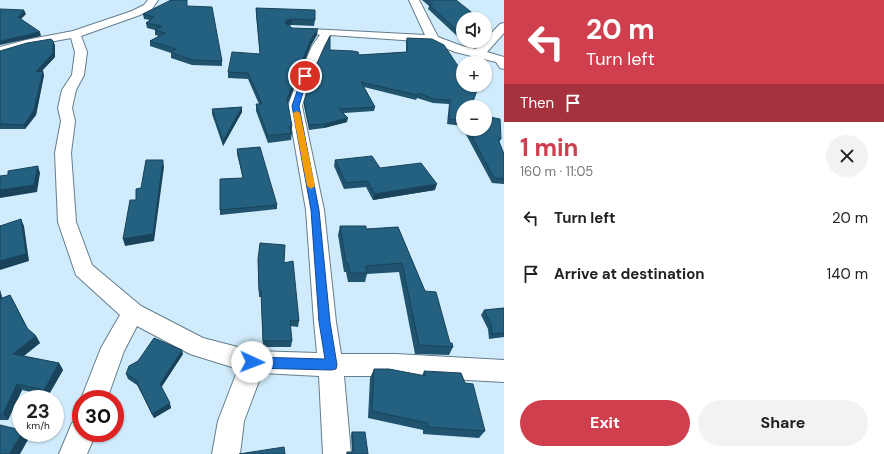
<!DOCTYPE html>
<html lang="en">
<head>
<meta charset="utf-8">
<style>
	body { margin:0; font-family:"DM Sans",sans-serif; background:#f2f2f2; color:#222; height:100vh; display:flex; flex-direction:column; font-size:15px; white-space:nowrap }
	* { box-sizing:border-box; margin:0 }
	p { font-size:13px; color:#767676 }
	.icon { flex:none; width:22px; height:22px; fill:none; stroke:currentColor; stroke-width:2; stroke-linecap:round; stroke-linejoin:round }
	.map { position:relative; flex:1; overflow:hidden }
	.sheet { display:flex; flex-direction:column; background:#fff; width:380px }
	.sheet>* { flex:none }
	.banner { background:#cf3f4d; color:#fff; overflow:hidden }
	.fabs { position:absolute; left:456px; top:12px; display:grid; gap:8px }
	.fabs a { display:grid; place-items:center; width:36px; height:36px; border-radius:50%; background:#fff; box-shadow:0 1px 3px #0004; font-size:20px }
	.speed { position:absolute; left:12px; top:390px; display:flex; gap:8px; font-size:20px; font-weight:700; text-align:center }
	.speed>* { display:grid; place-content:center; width:52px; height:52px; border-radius:50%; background:#fff; box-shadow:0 1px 3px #0004; line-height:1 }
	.speed small { font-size:10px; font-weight:400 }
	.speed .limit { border:6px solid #d22; background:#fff; color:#111 }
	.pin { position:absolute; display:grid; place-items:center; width:34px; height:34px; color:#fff; margin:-17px; border:2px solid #fff; border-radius:50%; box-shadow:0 1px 4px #0007 }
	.me { position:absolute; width:44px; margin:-22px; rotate:92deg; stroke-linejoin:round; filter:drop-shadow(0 0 3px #0008) }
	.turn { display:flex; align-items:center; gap:14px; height:84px; padding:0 16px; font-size:18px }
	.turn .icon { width:52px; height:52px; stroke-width:2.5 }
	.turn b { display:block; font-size:28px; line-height:34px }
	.then { display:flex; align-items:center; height:38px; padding:0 16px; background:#0003; gap:8px; font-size:15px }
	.round { display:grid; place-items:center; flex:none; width:42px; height:42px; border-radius:21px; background:#f2f2f2 }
	.head { display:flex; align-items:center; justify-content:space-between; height:68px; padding:0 16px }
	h1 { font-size:24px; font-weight:700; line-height:30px; color:#cf3f4d }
	.primary-button { display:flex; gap:8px; margin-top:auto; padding:8px 16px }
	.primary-button a { flex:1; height:46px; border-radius:24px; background:#cf3f4d; color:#fff; font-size:16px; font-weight:700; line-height:46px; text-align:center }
	.primary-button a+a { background:#f2f2f2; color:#222 }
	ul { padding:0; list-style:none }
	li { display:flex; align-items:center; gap:12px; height:56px; padding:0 16px }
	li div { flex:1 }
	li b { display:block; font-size:15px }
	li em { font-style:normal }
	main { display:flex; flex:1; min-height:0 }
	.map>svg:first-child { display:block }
</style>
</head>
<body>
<main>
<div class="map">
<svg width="504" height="454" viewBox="0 0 504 454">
	<rect width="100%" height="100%" fill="#d0ebfb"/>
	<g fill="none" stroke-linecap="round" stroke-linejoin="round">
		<defs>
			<path id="street" d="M148 0H158L152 9 140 15 81 36 87 52 84 75 76 90 72 108 75 121 71 153 76 222 92 265 141 306 203 338 253 351 317 353 314 322 306 210 288 106 299 76 312 46 320 35 311 33 309 31 311 29 425 35 409 0H419L438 37 462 46 476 49 500 24 504 23V33L487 52 504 57V69L500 68 496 62 455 52 431 42 330 35 324 46 311 76 302 106 324 210 336 322 341 354H396L504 360V382L396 376H344L351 454H323L319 376 262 373 244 421 240 454H212L218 421 238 369 190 354 137 326 124 351 107 399H81L101 348 120 315 76 275 58 222 55 153 61 121 58 108 62 90 72 75 75 52 71 38 28 46 0 55V47L26 40 73 31 132 11 144 5Z
				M81 420V433H96L87 454H59L72 423Z"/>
		</defs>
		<use href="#street" stroke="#657d8c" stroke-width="2"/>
		<use href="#street" fill="#fff" fill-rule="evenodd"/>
	</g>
	<path fill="#1f536e" d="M422 0H456L463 19V36H457L428 9 429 6Z
		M187 6 222 61V66L192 65 171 58V53L150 46V41L159 36 155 35V30L147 28 146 23 150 20 144 19 143 14Z
		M256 8 315 20 314 26 292 25H289L292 28 317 35 311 45 288 103 292 133 291 140 268 143 256 111V104H259L248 79 228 78V72L260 54 256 14Z
		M485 23 490 32 486 36H485Z
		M407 38 463 107V128L462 126 447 124 449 104 433 103 417 98 416 100 364 87 375 107 374 111 344 113 347 122 324 128 309 130 304 106V102L330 50 359 55 406 52V42Z
		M55 45V57L42 71 44 75 36 115 25 129H0V51Z
		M212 109 242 112 223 146 212 114Z
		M463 129H485L501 139 499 142 504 154V184L492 183Z
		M237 149 277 205V209L220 215V210L243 178 237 154Z
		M335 160 380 168 435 190 373 200 366 187 344 189 334 166Z
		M340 226 366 229 398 227 425 291 450 343 453 347 449 355 415 354 399 272 367 274 365 282H348L346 272H344L338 235Z
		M258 259 284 263 299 321 298 327 290 326 292 341 291 347H263L261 297H259Z
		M0 290 2 298 10 295 28 329 36 336 40 343 24 356 59 363 63 370 48 396 22 390 8 420H0Z
		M504 308V337L489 339 488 329 481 315 484 310Z
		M183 354 161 387 171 408 154 418 137 385 128 379 126 374Z
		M374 369 422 376 424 371 465 383 485 431 479 438 423 434V430L368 418 370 378Z
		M352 432 368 454H346L347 452H352L351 435Z"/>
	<path fill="#19435a" d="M24 10 26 14 19 21 18 17Z
		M292 19V25L287 26 285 23 287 20Z
		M492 28 490 32 486 36 487 32Z
		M318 29 317 35 311 45 287 105V99L311 39Z
		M40 32 41 36 0 45V41Z
		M53 41 55 45V57L37 76 36 72Z
		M43 71 44 75 36 115 25 129 24 125Z
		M242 107V112L223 146V141Z
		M348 118 347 122 324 128 325 124Z
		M292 126 291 133 289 127Z
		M163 160 164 167 154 241 125 246 123 239Z
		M38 166 40 173 37 192 0 198V190Z
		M437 184 435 190 373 200 375 194Z
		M21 219 24 226 29 261 0 270V261Z
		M0 290 5 307 0 298Z
		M10 295 14 302 31 335 27 328Z
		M36 336 40 343 18 360 13 354Z
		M182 350 183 354 161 388 160 384Z
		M59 363 63 370 48 396 44 390Z
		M17 384 22 390 8 420 3 414Z
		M170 403 171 408 154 418 152 414Z
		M22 433H25L29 438 20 454H9Z"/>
	<path fill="#246080" stroke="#19435a" d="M171 0H187V6L212 7 222 61 192 60 171 52 176 49 150 41 165 33 155 30 162 26 146 23 154 17 143 14Z
		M428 0H456L480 19H463V32H459L429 5H433Z
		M256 8 315 10V20L292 19 287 20 285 23 292 28 318 29 311 39 287 99 292 126 289 127 292 133 268 136 256 104H262L248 73 228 72 232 52 260 54Z
		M0 9 24 10 18 17 40 32 0 41Z
		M485 23 492 28 487 32H485Z
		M330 36V50L353 51 358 52 359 55 407 52V38L432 39 444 45 458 66 463 68V85H479L471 107H463V121L449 119 450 100 434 99 418 93 417 95 361 82 375 107 339 109 348 118 325 124 309 125 304 102 313 72Z
		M51 39 53 41V53L36 72 43 71 34 110 24 125 0 124V51L27 43Z
		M242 107 223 141 212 109Z
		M485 116 500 119 501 139H498L504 154V179L494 178 468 129H485Z
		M260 147 277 205 220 210V179L243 178 237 149Z
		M372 156 380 168 421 163 437 184 375 194 367 181 346 183 335 160Z
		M146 160H163L153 234 123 239 130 200H136V189L141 188Z
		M38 166 34 185 0 190V176L8 175V171Z
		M21 219 26 254 0 261V226Z
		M340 226H366V229L398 227 425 291 436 292 450 343H452L453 347 419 345 402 263 366 266 367 273H350L348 263H346Z
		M260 243 285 245 284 263 293 261 299 321 290 320 292 341H263L261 291H259L258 259Z
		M10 295 27 328 36 336 13 354 59 363 44 390 17 384 3 414H0V298V299Z
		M504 308V333L492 334 491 324 484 310Z
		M154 338 182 350 160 384 170 403 152 414 136 380 126 374 129 366 138 361Z
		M374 369H389L426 376 424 371 461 373 465 383 473 384 485 431 428 427 427 423 372 411Z
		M0 425 21 430V433H22L9 454H0Z
		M352 432H365L368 454H347V452H353L354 450Z
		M284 447 285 454H239Z"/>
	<path fill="#1a73e8" stroke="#114b97" d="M303 74 308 76 299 106 319 210 330 322 337 365 336 369 331 370 252 368 248 366 247 362 248 359 252 357 325 359 319 322 311 210 292 106Z"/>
	<path fill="#f59e0b" d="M297 111 300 113 315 186 311 189 307 186 293 113Z"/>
</svg>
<div class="fabs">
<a><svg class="icon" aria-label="sound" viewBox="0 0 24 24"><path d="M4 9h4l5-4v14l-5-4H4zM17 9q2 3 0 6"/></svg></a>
<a>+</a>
<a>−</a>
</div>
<div class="speed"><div>23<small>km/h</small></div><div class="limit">30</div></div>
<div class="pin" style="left:305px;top:76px;background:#d93025"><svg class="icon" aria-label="arrive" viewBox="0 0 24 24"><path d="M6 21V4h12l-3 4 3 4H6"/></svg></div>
<svg class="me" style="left:252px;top:362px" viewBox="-20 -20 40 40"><circle r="19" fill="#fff"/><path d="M0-13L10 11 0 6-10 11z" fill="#1a73e8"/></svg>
</div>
<section class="sheet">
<div class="banner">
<div class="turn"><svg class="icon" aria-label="left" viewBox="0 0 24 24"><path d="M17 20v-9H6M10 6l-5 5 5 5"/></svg><div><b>20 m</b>Turn left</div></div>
<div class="then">Then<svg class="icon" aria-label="arrive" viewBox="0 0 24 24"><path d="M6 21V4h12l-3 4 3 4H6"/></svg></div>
</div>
<div class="head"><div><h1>1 min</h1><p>160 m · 11:05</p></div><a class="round"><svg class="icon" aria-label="close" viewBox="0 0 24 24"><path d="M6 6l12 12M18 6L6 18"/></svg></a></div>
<ul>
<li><svg class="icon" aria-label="left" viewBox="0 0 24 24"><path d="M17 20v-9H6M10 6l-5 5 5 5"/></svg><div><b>Turn left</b></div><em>20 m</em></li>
<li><svg class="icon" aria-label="arrive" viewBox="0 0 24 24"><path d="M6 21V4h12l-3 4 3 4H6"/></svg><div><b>Arrive at destination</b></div><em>140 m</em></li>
</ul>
<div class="primary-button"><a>Exit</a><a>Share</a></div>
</section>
</main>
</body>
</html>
